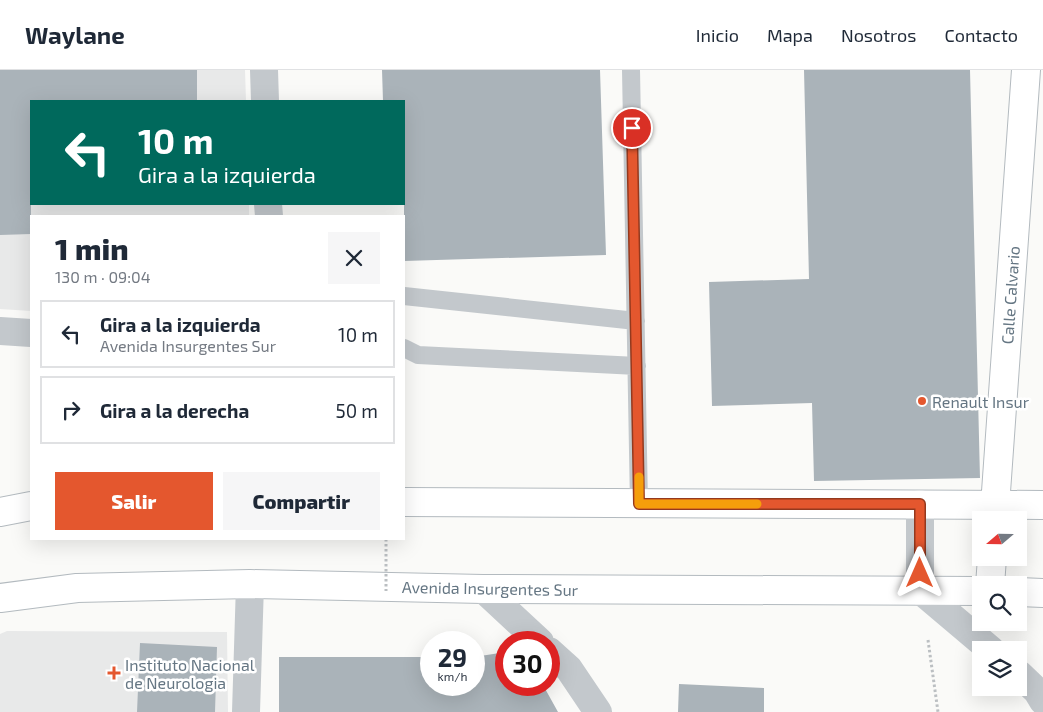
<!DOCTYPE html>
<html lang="es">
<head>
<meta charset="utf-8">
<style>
	body { margin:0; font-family:"Exo 2",sans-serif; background:#f6f6f7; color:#1f2937; height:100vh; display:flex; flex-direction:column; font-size:19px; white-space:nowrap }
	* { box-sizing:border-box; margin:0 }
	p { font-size:16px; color:#747a83 }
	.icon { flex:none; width:28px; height:28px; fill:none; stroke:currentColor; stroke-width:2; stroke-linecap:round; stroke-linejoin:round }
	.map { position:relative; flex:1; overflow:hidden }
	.drawer { position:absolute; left:30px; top:145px; width:375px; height:325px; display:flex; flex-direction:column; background:#fff; border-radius:0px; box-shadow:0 5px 20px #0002 }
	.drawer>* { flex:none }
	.banner { position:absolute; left:30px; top:30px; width:375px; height:105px; border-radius:0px; box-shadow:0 5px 20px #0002; background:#00695c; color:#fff; overflow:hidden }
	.needle { width:32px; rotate:250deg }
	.controls { position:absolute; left:972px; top:441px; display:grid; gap:10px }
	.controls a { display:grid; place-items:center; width:55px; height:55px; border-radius:0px; background:#fff; box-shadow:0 5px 20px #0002; font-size:25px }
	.speed { position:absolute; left:420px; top:561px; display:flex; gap:10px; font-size:25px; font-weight:700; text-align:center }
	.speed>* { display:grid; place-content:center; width:65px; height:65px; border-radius:50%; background:#fff; box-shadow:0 5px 20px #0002; line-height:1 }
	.speed small { font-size:12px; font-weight:400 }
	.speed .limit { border:8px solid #d22; background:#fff; color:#111 }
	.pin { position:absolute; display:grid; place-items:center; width:42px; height:42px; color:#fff; margin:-21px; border:2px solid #fff; border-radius:50%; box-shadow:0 1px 5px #0007 }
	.me { position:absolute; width:55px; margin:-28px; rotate:0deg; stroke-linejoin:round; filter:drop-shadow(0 0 4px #0008) }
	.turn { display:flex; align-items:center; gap:18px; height:105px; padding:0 25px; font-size:22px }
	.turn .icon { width:65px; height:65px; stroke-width:2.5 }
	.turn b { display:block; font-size:35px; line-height:42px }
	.round { display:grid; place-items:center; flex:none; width:52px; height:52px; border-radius:0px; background:#f6f6f7 }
	.head { display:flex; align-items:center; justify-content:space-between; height:85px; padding:0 25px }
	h1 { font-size:30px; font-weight:800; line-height:38px }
	.button { display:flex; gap:10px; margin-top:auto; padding:10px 25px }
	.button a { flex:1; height:58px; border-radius:0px; background:#e4572e; color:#fff; font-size:20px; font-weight:800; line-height:58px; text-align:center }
	.button a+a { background:#f6f6f7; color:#1f2937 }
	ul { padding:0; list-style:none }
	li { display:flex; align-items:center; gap:15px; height:68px; margin:0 10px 8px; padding:0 15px; border:2px solid #e0e1e3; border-radius:0px }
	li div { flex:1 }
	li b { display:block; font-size:19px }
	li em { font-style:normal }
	header { display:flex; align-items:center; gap:30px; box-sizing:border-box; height:70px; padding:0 25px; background:#fff; border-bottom:1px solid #e0e1e3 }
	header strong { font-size:24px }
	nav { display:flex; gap:28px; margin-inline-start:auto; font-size:18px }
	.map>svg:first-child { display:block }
</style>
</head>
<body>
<header>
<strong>Waylane</strong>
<nav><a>Inicio</a><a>Mapa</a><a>Nosotros</a><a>Contacto</a></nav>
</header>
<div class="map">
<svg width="1043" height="642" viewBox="0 0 1043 642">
	<rect width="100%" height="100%" fill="#fafaf8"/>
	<path fill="#e8e9e9" d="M0 0H245L246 31H31V134H249V146H31V241L0 239Z
		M7 561 227 562 228 642H0V564Z"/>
	<path fill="#aab3b9" d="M0 0H197V31H31V164L0 165Z
		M382 0H600L606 185 404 191V31H383Z
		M804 0H970L980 408 814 411 812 333 712 336 709 212 809 209Z
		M140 573 217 577 215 642H137Z
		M506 582V615H543L558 642H279V587H431V615H474V587Z
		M679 614 764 618V642H678Z"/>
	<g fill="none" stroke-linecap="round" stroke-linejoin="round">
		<defs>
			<path id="secondary" d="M404 432 1043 435
				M0 442 31 436
				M994 450 1026 0
				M990 515 992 488
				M1019 522 1043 523
				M0 528 77 518 250 514 483 519 981 521"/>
		</defs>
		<use href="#secondary" stroke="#b3babf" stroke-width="30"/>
		<path stroke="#bbbfc2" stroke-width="3" stroke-dasharray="2.5 2.5" stroke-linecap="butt" d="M928 570 938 642"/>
		<path stroke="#c3c8cc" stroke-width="18" d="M631 0 639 435
			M404 226 636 251
			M404 278 418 285 637 296"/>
		<path stroke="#c3c8cc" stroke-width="28" d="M264 0 265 31
			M268 134 269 146
			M0 261 31 263
			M920 434V520L991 580
			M483 519 540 572
			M549 581 569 599 598 642
			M1019 604 1037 621 1043 631
			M246 642 250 514"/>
		<use href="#secondary" stroke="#fff" stroke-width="28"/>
		<path stroke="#bbbfc2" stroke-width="3" stroke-dasharray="2.5 2.5" stroke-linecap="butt" d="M386 469V521"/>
	</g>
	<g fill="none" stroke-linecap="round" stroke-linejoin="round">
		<defs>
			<path id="route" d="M632 58 639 434H920V503"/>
		</defs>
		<use href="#route" stroke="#94391e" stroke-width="12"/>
		<use href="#route" stroke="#e4572e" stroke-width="9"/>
		<path stroke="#f59e0b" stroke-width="9" d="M639 407V434H757"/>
	</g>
	<g fill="#e4572e" stroke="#fff" stroke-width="2">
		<circle cx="922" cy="331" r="5"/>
		<path d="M111.5 595.5h5v5h5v5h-5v5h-5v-5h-5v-5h5z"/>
	</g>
	<g text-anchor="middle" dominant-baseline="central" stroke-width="5" stroke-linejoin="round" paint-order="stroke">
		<g font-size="16" fill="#657683" stroke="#fff">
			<text transform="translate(1010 225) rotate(-86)">Calle Calvario</text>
			<text transform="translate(490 518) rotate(1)">Avenida Insurgentes Sur</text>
		</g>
		<g font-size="16" fill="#657683" stroke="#fff" text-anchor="start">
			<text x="932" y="331">Renault Insur</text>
			<text x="125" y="594">Instituto Nacional<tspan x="125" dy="18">de Neurologia</tspan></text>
		</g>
	</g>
</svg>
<div class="controls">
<a><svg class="needle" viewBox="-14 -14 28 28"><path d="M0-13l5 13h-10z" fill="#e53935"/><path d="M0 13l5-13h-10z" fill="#747a83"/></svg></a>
<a><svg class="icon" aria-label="search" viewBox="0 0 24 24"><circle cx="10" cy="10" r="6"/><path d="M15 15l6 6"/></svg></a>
<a><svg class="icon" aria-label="layers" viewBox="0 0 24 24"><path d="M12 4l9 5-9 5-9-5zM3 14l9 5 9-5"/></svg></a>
</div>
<div class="speed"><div>29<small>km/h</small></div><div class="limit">30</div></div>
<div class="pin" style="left:632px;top:58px;background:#d93025"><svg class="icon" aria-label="arrive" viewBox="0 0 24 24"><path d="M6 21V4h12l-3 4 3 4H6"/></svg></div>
<svg class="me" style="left:920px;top:503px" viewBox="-20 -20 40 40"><path d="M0-17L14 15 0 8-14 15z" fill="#e4572e" stroke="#fff" stroke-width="4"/></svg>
<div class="banner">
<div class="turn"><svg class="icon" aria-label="left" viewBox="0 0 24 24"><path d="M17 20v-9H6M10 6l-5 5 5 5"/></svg><div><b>10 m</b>Gira a la izquierda</div></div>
</div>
<section class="drawer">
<div class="head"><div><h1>1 min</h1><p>130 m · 09:04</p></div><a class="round"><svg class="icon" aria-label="close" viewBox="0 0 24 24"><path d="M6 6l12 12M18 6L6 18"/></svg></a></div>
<ul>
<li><svg class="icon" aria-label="left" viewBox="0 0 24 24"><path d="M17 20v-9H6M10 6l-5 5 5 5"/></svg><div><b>Gira a la izquierda</b><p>Avenida Insurgentes Sur</p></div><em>10 m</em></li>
<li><svg class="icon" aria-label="right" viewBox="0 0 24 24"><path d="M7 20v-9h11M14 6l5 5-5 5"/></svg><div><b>Gira a la derecha</b></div><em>50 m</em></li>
</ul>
<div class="button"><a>Salir</a><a>Compartir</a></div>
</section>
</div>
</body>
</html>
